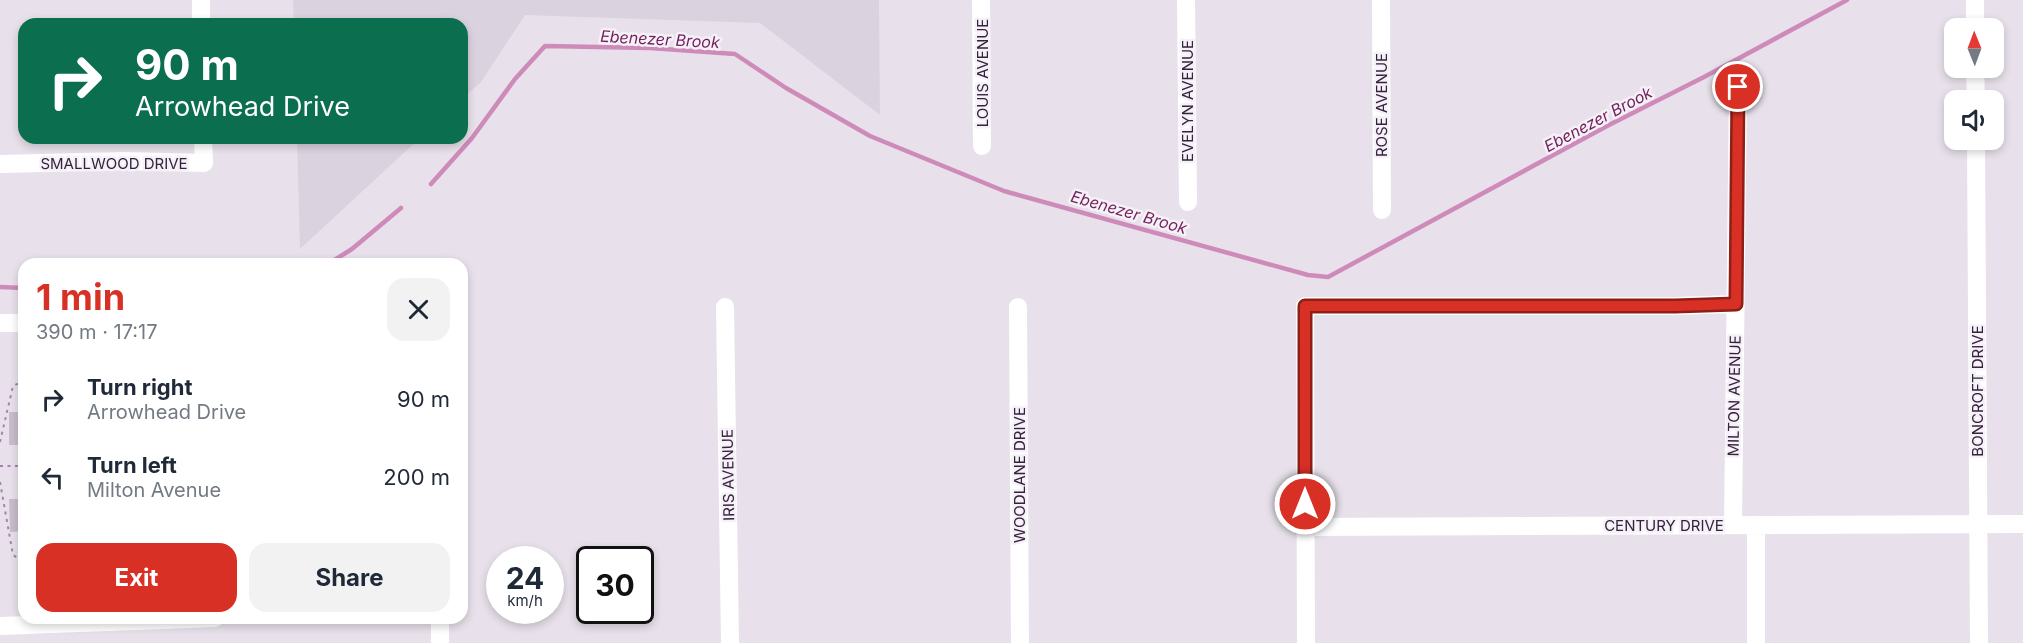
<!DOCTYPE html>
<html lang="en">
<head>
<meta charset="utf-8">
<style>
	body { margin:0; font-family:Inter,sans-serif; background:#f2f2f3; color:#1f2937; height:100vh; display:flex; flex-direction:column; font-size:22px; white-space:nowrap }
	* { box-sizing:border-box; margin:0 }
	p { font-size:20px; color:#747a83 }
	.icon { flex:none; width:33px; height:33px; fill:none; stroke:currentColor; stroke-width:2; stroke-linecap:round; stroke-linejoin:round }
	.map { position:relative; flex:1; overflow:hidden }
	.details { position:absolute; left:18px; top:258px; width:450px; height:366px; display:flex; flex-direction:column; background:#fff; border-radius:18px; box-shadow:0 3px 9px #0003 }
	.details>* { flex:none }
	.hud { position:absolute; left:18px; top:18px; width:450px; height:126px; border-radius:18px; box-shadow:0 3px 9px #0003; background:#0b6e4f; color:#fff; overflow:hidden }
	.needle { width:39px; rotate:359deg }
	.fabs { position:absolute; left:1944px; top:18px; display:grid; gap:12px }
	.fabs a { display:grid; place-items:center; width:60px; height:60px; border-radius:12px; background:#fff; box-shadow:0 3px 9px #0003; font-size:30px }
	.speed { position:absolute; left:486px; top:546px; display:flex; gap:12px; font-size:30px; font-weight:700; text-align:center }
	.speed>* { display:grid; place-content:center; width:78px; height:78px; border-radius:50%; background:#fff; box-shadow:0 3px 9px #0003; line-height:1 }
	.speed small { font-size:15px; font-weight:400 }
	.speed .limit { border:3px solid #111; border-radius:9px; background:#fff; color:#111 }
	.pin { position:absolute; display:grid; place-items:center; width:51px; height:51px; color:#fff; margin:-26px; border:3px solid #fff; border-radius:50%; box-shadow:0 2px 6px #0007 }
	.me { position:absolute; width:66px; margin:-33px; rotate:0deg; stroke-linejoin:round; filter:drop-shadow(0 0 4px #0008) }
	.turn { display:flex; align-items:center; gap:21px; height:126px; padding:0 18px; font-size:27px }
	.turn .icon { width:78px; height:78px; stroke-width:2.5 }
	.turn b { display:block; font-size:42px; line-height:51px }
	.round { display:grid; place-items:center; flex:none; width:63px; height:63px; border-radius:18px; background:#f2f2f3 }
	.head { display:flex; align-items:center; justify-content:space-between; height:102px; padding:0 18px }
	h1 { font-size:36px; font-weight:700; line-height:45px; color:#d93025 }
	.action { display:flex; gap:12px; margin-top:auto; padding:12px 18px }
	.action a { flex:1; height:69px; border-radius:18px; background:#d93025; color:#fff; font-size:24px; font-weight:700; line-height:69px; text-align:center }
	.action a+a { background:#f2f2f3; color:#1f2937 }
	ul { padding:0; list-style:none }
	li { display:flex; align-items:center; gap:18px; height:78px; padding:0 18px }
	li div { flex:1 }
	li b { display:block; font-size:22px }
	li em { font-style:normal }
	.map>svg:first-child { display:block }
</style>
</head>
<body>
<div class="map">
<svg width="2023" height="643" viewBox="0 0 2023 643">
	<rect width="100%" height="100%" fill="#e8e1eb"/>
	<path fill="#dbd2df" d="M293 0H879L880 115 760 23 525 15 481 82 462 99V24H294Z
		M297 138H420L300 249Z"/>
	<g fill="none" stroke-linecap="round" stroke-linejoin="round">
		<path stroke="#ce8bba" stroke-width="4.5" d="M431 184 472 138 515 79 545 46 650 48 735 54 786 88 870 136 1004 191 1308 275 1328 277 1607 126 1704 77 1847 0
			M328 264 352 249 401 208
			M0 287 24 288"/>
	</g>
	<path fill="#c7bdcb" d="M9 412H24V445H9Z
		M9 499H24V531L10 532Z"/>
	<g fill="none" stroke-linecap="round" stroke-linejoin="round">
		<path stroke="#a683ad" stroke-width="2" stroke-dasharray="3 4.5" stroke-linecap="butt" d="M0 442 13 386 24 381
			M0 466H24
			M0 482 13 555 24 562"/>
		<path stroke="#fff" stroke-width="18" d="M201 0V24
			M981 0 982 146
			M1186 0 1188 202
			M1381 0 1382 210
			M1975 0V28
			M1975 68 1976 100
			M1976 140 1979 643
			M0 164 125 161 204 163 203 138
			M725 307 730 643
			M1018 307 1020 643
			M0 323H24
			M1733 525 1738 87
			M1756 525V643
			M1305 527 2023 524
			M440 618V643
			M0 626 215 618
			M1306 643 1305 306H1675L1735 304"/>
	</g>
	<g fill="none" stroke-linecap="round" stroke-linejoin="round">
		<defs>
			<path id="route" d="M1305 504V306H1675L1736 304 1738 87"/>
		</defs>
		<use href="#route" stroke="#8d1f18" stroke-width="15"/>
		<use href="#route" stroke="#d93025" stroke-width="10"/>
	</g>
	<g text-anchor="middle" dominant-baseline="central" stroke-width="5" stroke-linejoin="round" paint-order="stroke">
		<g font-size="15" fill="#37223b" stroke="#f5f1f8">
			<text transform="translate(982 73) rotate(-90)">LOUIS AVENUE</text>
			<text transform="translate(1187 101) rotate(-90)">EVELYN AVENUE</text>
			<text transform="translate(1381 105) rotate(-90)">ROSE AVENUE</text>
			<text x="114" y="163">SMALLWOOD DRIVE</text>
			<text transform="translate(1977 391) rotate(-90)">BONCROFT DRIVE</text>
			<text transform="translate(1734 396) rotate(-89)">MILTON AVENUE</text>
			<text transform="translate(728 475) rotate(-91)">IRIS AVENUE</text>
			<text transform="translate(1019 475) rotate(-90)">WOODLANE DRIVE</text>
			<text x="1664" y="525">CENTURY DRIVE</text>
		</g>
		<g font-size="16" font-style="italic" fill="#741f5a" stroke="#f5f1f8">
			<text transform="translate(660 39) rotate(3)">Ebenezer Brook</text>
			<text transform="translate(1598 119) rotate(-28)">Ebenezer Brook</text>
			<text transform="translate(1129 212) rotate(16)">Ebenezer Brook</text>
		</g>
	</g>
</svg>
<div class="fabs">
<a><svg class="needle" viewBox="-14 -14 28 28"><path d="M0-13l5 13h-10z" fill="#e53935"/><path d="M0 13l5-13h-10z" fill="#747a83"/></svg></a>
<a><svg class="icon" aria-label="sound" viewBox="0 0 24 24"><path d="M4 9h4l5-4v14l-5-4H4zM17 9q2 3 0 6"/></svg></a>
</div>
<div class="speed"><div>24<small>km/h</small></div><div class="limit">30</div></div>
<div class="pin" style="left:1738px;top:87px;background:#d93025"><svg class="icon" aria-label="arrive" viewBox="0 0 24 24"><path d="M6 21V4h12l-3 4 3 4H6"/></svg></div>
<svg class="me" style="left:1305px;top:504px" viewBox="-20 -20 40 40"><circle r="17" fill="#d93025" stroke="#fff" stroke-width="3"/><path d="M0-11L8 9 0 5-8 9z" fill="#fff"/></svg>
<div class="hud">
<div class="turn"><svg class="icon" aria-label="right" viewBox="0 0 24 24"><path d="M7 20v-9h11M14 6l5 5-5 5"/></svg><div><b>90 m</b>Arrowhead Drive</div></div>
</div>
<section class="details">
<div class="head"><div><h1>1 min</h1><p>390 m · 17:17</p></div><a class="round"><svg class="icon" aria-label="close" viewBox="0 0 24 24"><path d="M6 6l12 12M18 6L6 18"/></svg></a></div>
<ul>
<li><svg class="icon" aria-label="right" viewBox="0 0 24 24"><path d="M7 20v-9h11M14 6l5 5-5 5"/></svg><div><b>Turn right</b><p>Arrowhead Drive</p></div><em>90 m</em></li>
<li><svg class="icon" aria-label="left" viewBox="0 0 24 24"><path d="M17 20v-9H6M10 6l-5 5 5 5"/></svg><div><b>Turn left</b><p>Milton Avenue</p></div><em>200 m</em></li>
</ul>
<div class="action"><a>Exit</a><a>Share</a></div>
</section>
</div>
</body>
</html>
